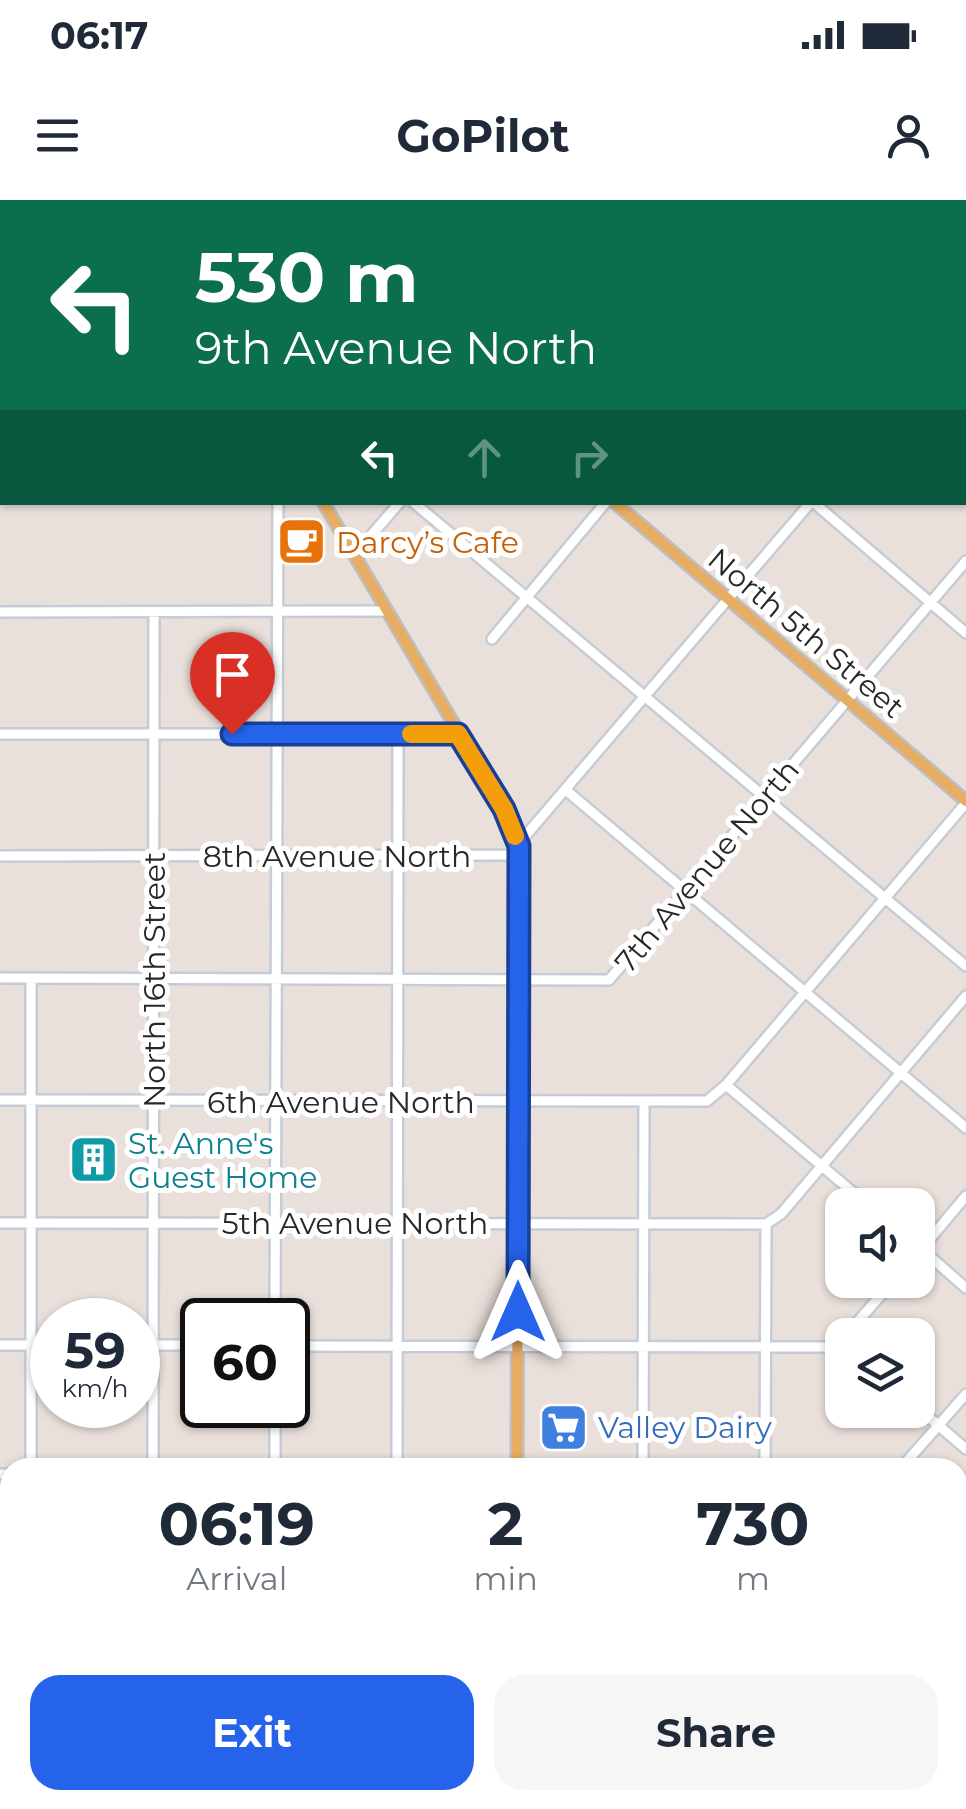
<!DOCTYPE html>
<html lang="en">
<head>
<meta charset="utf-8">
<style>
	body { margin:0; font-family:Montserrat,sans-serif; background:#f6f6f7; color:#1f2937; height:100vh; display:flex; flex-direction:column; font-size:38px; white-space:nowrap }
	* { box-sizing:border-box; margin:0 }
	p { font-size:32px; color:#747a83 }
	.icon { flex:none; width:55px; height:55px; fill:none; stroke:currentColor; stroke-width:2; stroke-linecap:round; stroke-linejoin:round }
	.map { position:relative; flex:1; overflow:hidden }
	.drawer { position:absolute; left:0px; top:1258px; width:968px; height:352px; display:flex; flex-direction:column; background:#fff; border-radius:30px 30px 0 0; box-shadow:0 2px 8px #0004 }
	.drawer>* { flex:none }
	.top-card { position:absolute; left:0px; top:0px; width:968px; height:305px; box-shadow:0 2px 8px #0004; background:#0b6e4f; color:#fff; overflow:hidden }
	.fabs { position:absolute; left:825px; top:988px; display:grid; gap:20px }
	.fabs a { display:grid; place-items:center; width:110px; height:110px; border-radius:20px; background:#fff; box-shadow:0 2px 8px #0004; font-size:50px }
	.speed { position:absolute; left:30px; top:1098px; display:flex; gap:20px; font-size:50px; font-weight:700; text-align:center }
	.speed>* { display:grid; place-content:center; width:130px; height:130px; border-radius:50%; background:#fff; box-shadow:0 2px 8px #0004; line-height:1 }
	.speed small { font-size:25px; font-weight:400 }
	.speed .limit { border:5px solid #111; border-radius:15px; background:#fff; color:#111 }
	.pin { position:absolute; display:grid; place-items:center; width:85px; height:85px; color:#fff; margin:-102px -42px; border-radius:50% 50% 50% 0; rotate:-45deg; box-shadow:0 0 10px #0007 }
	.pin .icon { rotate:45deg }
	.me { position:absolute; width:110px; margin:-55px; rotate:0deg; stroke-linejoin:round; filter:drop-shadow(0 0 8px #0008) }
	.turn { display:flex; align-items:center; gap:35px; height:210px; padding:0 30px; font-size:45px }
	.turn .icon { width:130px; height:130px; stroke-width:2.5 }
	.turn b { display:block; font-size:70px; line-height:85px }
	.lanes { display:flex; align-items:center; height:95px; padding:0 30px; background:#0003; justify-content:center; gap:50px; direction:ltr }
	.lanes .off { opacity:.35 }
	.eta { display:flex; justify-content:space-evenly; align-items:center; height:170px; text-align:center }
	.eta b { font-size:60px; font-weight:700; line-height:70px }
	.cta { display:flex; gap:20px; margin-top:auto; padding:20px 30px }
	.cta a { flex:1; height:115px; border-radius:30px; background:#2563eb; color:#fff; font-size:40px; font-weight:700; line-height:115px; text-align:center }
	.cta a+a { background:#f6f6f7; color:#1f2937 }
	.status { display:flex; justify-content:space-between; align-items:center; height:70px; padding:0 50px; background:#fff; direction:ltr }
	.status svg { height:28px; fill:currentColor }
	header { display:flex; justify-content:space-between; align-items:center; height:130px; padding:0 30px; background:#fff; font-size:45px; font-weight:700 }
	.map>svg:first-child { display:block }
</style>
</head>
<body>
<div class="status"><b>06:17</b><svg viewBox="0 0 49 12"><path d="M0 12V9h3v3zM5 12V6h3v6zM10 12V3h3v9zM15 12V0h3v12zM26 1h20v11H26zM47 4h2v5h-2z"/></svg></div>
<header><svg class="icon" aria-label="menu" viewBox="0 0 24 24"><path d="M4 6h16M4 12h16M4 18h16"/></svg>GoPilot<svg class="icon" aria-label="person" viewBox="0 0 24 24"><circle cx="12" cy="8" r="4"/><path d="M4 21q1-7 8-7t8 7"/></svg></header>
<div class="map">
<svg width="966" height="1609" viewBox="0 0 966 1609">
	<rect width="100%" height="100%" fill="#eae0db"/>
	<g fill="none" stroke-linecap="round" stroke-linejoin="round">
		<defs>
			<path id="minor" d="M655 0 657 2
				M453 2H458
				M836 2V0
				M858 2 860 0
				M0 47H2
				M0 168H2
				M965 263 966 264
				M0 291H2
				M413 302 966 766
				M813 302 966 433
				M355 354 400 302
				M0 412 388 411
				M492 439 606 302
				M0 534H458
				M567 591 966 928
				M0 656 509 655 811 302
				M0 778 609 780 966 361
				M726 885 868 1005
				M0 900 707 901 726 885 966 603
				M0 1023 766 1024 781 1014 966 796
				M919 1047 966 1088
				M918 1053 966 996
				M275 1120 278 302
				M846 1135 894 1080
				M0 1145H52
				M138 1145H202
				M288 1146 836 1147 842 1139
				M275 1205V1268
				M918 1208 966 1249
				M31 1268V778
				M153 1268 154 412
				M397 1268 398 534
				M643 1268 644 902
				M765 1268 766 1024
				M901 1268 966 1194
				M0 1274H10
				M958 1400 966 1393
				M0 1406H10
				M0 1535H10
				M396 1600V1609
				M30 1609V1600
				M152 1609V1600
				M274 1609V1600
				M642 1609V1600
				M764 1609V1600"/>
			<path id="major" d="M83 0 85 2
				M257 0 260 2
				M323 302 504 609 519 646 517 1268
				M614 302 966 601
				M520 1600 522 1609
				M512 1609V1600"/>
		</defs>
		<use href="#minor" stroke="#c6ccd5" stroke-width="14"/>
		<use href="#major" stroke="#bebebe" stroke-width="15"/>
		<use href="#minor" stroke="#fff" stroke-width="9"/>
		<use href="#major" stroke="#e7ad62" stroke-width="10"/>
	</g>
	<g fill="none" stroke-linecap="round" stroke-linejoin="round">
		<defs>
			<path id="route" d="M232 534H458L504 609 519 646 518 1112"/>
		</defs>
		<use href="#route" stroke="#184099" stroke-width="25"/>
		<use href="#route" stroke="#2563eb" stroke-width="18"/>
		<path stroke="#f59e0b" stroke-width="18" d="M411 534H458L504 609 515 636"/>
	</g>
	<defs>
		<symbol id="cafe-square" viewBox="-11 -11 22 22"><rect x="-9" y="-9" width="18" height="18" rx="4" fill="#e8710a" stroke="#fff"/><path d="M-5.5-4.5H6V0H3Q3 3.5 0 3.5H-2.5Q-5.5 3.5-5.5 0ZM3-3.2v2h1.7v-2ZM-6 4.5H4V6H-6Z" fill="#fff"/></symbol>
		<symbol id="building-square" viewBox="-11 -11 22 22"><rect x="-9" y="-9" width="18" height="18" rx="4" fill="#0f9aa8" stroke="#fff"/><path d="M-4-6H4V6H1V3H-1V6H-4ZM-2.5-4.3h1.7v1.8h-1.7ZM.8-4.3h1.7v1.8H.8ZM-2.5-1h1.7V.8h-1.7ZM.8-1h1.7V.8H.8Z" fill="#fff"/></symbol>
		<symbol id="supermarket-square" viewBox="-11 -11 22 22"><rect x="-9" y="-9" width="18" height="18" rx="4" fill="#3f7fe0" stroke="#fff"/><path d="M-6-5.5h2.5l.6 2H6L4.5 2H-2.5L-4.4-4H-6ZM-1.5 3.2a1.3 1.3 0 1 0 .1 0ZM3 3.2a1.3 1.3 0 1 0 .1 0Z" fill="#fff"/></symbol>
	</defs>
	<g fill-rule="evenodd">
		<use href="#cafe-square" x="274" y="314" width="55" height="55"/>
		<use href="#building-square" x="66" y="932" width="55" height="55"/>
		<use href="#supermarket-square" x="536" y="1200" width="55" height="55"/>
	</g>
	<g text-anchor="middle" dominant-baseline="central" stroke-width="10" stroke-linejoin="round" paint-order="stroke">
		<g font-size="30" fill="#c56008" stroke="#fff" text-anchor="start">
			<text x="336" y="342">Darcy’s Cafe</text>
		</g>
		<g font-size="30" fill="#282828" stroke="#fff">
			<text transform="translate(806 433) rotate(40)">North 5th Street</text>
			<text x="337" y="656">8th Avenue North</text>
			<text transform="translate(707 666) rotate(-50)">7th Avenue North</text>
			<text transform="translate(154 780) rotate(-90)">North 16th Street</text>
			<text x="341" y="902">6th Avenue North</text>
			<text x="355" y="1023">5th Avenue North</text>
		</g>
		<g font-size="30" fill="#0d838f" stroke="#fff" text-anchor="start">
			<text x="128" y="943">St. Anne's<tspan x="128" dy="34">Guest Home</tspan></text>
		</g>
		<g font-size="30" fill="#366cbe" stroke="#fff" text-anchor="start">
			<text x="598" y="1227">Valley Dairy</text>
		</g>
	</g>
</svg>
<div class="fabs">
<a><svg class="icon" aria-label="sound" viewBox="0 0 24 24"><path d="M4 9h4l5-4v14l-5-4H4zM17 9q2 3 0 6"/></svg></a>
<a><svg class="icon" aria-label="layers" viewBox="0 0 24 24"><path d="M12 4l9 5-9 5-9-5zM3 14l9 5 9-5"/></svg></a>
</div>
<div class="speed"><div>59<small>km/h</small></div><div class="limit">60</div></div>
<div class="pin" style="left:232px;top:534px;background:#d93025"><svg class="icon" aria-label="arrive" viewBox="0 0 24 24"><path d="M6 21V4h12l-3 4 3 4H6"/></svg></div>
<svg class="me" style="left:518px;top:1112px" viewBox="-20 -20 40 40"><path d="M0-17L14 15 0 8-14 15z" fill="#2563eb" stroke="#fff" stroke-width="4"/></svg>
<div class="top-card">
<div class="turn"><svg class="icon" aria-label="left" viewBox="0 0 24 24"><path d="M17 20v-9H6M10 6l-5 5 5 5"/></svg><div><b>530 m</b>9th Avenue North</div></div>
<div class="lanes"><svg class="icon" aria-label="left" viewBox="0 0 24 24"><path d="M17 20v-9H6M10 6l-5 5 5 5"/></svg><svg class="icon off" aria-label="ahead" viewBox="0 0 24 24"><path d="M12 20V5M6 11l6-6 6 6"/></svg><svg class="icon off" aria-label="right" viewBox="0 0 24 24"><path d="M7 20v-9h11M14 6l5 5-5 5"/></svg></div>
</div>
<section class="drawer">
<div class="eta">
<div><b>06:19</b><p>Arrival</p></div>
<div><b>2</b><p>min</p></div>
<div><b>730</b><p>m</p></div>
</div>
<div class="cta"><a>Exit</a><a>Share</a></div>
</section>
</div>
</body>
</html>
